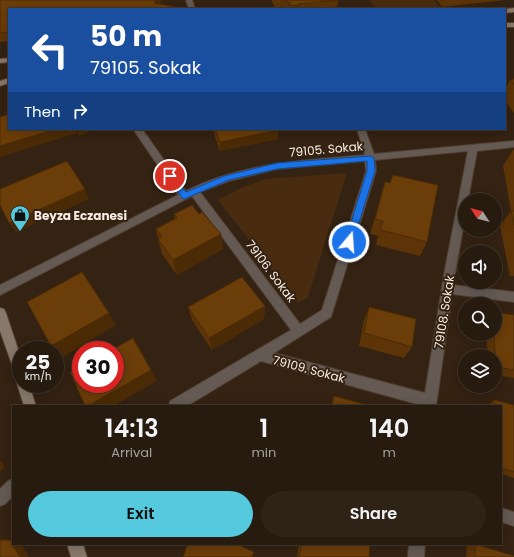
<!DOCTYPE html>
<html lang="en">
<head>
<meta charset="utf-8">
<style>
	body { margin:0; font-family:Poppins,sans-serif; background:#2f2317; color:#f1f3f6; height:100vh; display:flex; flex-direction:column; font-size:15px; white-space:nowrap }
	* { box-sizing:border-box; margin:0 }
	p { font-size:13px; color:#a4a19e }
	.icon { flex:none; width:22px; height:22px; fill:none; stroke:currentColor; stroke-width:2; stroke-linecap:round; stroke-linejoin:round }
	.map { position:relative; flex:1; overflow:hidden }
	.drawer { position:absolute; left:12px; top:405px; width:490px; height:140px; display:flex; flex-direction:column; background:#271a0e; border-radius:0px; box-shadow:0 2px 10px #0003,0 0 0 1px #43382e }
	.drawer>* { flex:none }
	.banner { position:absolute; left:8px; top:8px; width:498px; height:122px; border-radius:0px; box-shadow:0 2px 10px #0003,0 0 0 1px #43382e; background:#1a4fa0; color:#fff; overflow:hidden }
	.needle { width:26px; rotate:306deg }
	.controls { position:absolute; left:458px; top:193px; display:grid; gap:8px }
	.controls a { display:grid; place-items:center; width:44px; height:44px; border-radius:50%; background:#271a0e; box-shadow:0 2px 10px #0003,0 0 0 1px #43382e; font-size:20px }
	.speed { position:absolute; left:12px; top:341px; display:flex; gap:8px; font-size:20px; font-weight:700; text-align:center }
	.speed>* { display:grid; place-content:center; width:52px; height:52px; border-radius:50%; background:#271a0e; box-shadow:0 2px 10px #0003,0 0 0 1px #43382e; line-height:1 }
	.speed small { font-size:10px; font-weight:400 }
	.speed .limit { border:6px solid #d22; background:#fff; color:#111 }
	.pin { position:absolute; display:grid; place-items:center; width:34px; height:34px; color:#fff; margin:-17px; border:2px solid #fff; border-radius:50%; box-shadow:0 1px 4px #0007 }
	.me { position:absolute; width:44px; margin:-22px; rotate:18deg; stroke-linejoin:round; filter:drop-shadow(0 0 3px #0008) }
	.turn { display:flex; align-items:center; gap:14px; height:84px; padding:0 16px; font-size:18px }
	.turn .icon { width:52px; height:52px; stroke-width:2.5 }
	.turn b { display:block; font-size:28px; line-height:34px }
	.then { display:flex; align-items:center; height:38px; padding:0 16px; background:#0003; gap:8px; font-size:15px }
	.eta { display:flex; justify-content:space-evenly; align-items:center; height:68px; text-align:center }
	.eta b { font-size:24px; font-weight:600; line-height:28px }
	.cta { display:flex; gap:8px; margin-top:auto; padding:8px 16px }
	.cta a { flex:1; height:46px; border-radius:24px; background:#55cadf; color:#111; font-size:16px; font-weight:600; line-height:46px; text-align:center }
	.cta a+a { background:#2f2317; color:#f1f3f6 }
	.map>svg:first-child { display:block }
</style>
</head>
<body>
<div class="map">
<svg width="514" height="557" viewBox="0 0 514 557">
	<rect width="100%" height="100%" fill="#342212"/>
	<path fill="#492c10" d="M369 0H434L439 7 376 9Z
		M347 173 308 297 298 303 218 200 241 188 265 179Z"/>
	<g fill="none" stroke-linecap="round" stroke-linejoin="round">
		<defs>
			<path id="minor" d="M186 0H192L195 9H189Z
				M133 129H142L186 191C241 163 304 160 365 155L357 129H365L374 154 514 141V147L477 151 468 200H465V217L453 285 514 292V302L452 294 436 406H424L261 361 187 406H169L170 401 291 330 192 196 0 295V285L178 195ZM468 151 445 269 425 393 274 353 331 317 376 171 375 160ZM365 161 366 171 322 310 300 324 200 192 229 181 277 169Z
				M13 479V496L5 504 0 506V489L8 481Z
				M501 508 514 512V526L501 522Z
				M409 544H425L424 557H408Z"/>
			<path id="secondary" d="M514 8V12L505 13V9Z
				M505 23H514V27H505Z
				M9 58V62L0 63V59Z
				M9 78V83L0 86V81Z
				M0 308 4 309 6 313 21 358V384H29L36 406H24L17 384 18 382 0 331Z
				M67 544H83L87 557H71Z"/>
		</defs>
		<use href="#minor" stroke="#503e2f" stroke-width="2"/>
		<use href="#secondary" stroke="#503e2f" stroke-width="2"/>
		<use href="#minor" fill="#645a53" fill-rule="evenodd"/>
		<use href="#secondary" fill="#87786b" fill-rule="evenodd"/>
	</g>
	<path fill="#5c3407" d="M0 0H160L161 3 160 4 9 9V41L0 42Z
		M271 0H338L337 9H279L275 7Z
		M437 0H505L442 7Z
		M514 79V113L505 101V90L510 80Z
		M214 129H278V139L220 151 215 137Z
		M513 150H514V276H510L500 226 511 211 503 166Z
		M393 175 427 242 420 256 376 245 378 236 370 234 385 182 390 183Z
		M174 214H199L221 234 223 249 177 275 162 254 158 239 156 229 175 219Z
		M265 306 264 319 212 350 192 320 188 307Z
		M369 307 412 347 404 358 359 346 364 320Z
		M514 315V378L495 375V356H488L486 334H495Z
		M334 396 371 406H331Z
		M494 400 514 405V478L501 474V406H487Z
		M299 544H370L369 557H297Z
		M475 544 514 557H466L467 546Z"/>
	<path fill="#4b2b06" d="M156 0H160L161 3 157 9 154 3Z
		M56 129H75L77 133 0 157V146Z
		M76 129H95L79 136Z
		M278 130V139L220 151V142Z
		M85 189 89 199 16 232 9 223Z
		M221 234 223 249 177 275 173 260Z
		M265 306 264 319 212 350 209 338Z
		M109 313 116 325 61 358 51 346Z
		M151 370 157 381 113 406H88Z
		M0 460 5 466 0 471Z
		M10 540 13 541V544H21L29 557H20Z"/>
	<path fill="#6b3d08" stroke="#4b2b06" d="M0 0H156L154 3 188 9H9V32L0 33Z
		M282 0H338L298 4V6L288 5 291 3Z
		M514 79V85L510 80Z
		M9 114V129H56L0 146V117Z
		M215 129H278V130L220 142Z
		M67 161 85 189 9 223 0 205V189Z
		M393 175 438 185 427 242 381 230 383 221 375 219 385 182 390 183Z
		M192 205 199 214 202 212 221 234 173 260 158 239 162 237 156 229 177 218 174 214Z
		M511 211H514V225Z
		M82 272 109 313 51 346 27 302Z
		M242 277 265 306 209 338 188 307Z
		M369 307 416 319 412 347 364 333Z
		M495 312 514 315V370L496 367 494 334H495Z
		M133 338 151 370 88 406H85L70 372 81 366V384H115V350H111Z
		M334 396 371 406H332Z
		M494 400 514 405V472L501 468V406H494Z
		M0 540H10L20 557H0Z
		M188 544H242L241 546 254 552 252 557H183Z
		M302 544H370L369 557H299Z
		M475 544 514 556V557H475Z"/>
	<path fill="#1a73e8" stroke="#114b97" d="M370 156 374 158 375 171 353 242 349 246 345 242 367 171V161L277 169 229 180 184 199 182 198 166 176 167 175H172L186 192 224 176 277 163Z"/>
	<defs>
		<symbol id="shop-pin" viewBox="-11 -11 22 30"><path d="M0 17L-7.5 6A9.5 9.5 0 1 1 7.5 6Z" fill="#55cadf" stroke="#342212"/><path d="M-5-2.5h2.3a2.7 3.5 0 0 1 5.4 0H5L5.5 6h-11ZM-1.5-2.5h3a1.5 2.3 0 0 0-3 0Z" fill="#111"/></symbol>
	</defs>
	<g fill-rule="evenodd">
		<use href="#shop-pin" x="9" y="204" width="22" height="30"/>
	</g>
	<g text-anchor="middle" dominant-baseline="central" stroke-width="4" stroke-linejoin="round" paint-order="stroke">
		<g font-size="12" fill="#faede3" stroke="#342212">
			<text transform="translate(326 149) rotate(-5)">79105. Sokak</text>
			<text transform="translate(271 271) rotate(53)">79106. Sokak</text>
			<text transform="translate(444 312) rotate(-81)">79108. Sokak</text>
			<text transform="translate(309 369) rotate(15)">79109. Sokak</text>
		</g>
		<g font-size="12" font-weight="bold" fill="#faede3" stroke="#342212" text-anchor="start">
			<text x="34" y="215">Beyza Eczanesi</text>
		</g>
	</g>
</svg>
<div class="controls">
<a><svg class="needle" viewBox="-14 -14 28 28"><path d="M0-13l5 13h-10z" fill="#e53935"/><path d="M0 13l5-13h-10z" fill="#a4a19e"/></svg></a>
<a><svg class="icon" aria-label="sound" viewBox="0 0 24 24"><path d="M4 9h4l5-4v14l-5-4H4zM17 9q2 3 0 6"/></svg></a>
<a><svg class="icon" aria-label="search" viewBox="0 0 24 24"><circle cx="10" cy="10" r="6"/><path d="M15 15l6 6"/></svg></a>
<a><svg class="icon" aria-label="layers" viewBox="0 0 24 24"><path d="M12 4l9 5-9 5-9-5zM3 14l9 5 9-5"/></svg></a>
</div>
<div class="speed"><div>25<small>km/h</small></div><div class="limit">30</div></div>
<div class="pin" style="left:170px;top:176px;background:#d93025"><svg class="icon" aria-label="arrive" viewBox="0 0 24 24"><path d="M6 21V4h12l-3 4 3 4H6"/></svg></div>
<svg class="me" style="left:349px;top:242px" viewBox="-20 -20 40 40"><circle r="17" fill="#1a73e8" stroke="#fff" stroke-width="3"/><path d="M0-11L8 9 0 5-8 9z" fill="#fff"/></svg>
<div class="banner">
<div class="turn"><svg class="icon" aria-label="left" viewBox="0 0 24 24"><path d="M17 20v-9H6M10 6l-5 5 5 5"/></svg><div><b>50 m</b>79105. Sokak</div></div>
<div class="then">Then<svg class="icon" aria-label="right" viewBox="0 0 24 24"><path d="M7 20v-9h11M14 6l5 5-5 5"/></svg></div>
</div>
<section class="drawer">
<div class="eta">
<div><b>14:13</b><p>Arrival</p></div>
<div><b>1</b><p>min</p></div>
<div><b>140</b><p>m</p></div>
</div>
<div class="cta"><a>Exit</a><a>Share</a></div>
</section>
</div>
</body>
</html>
